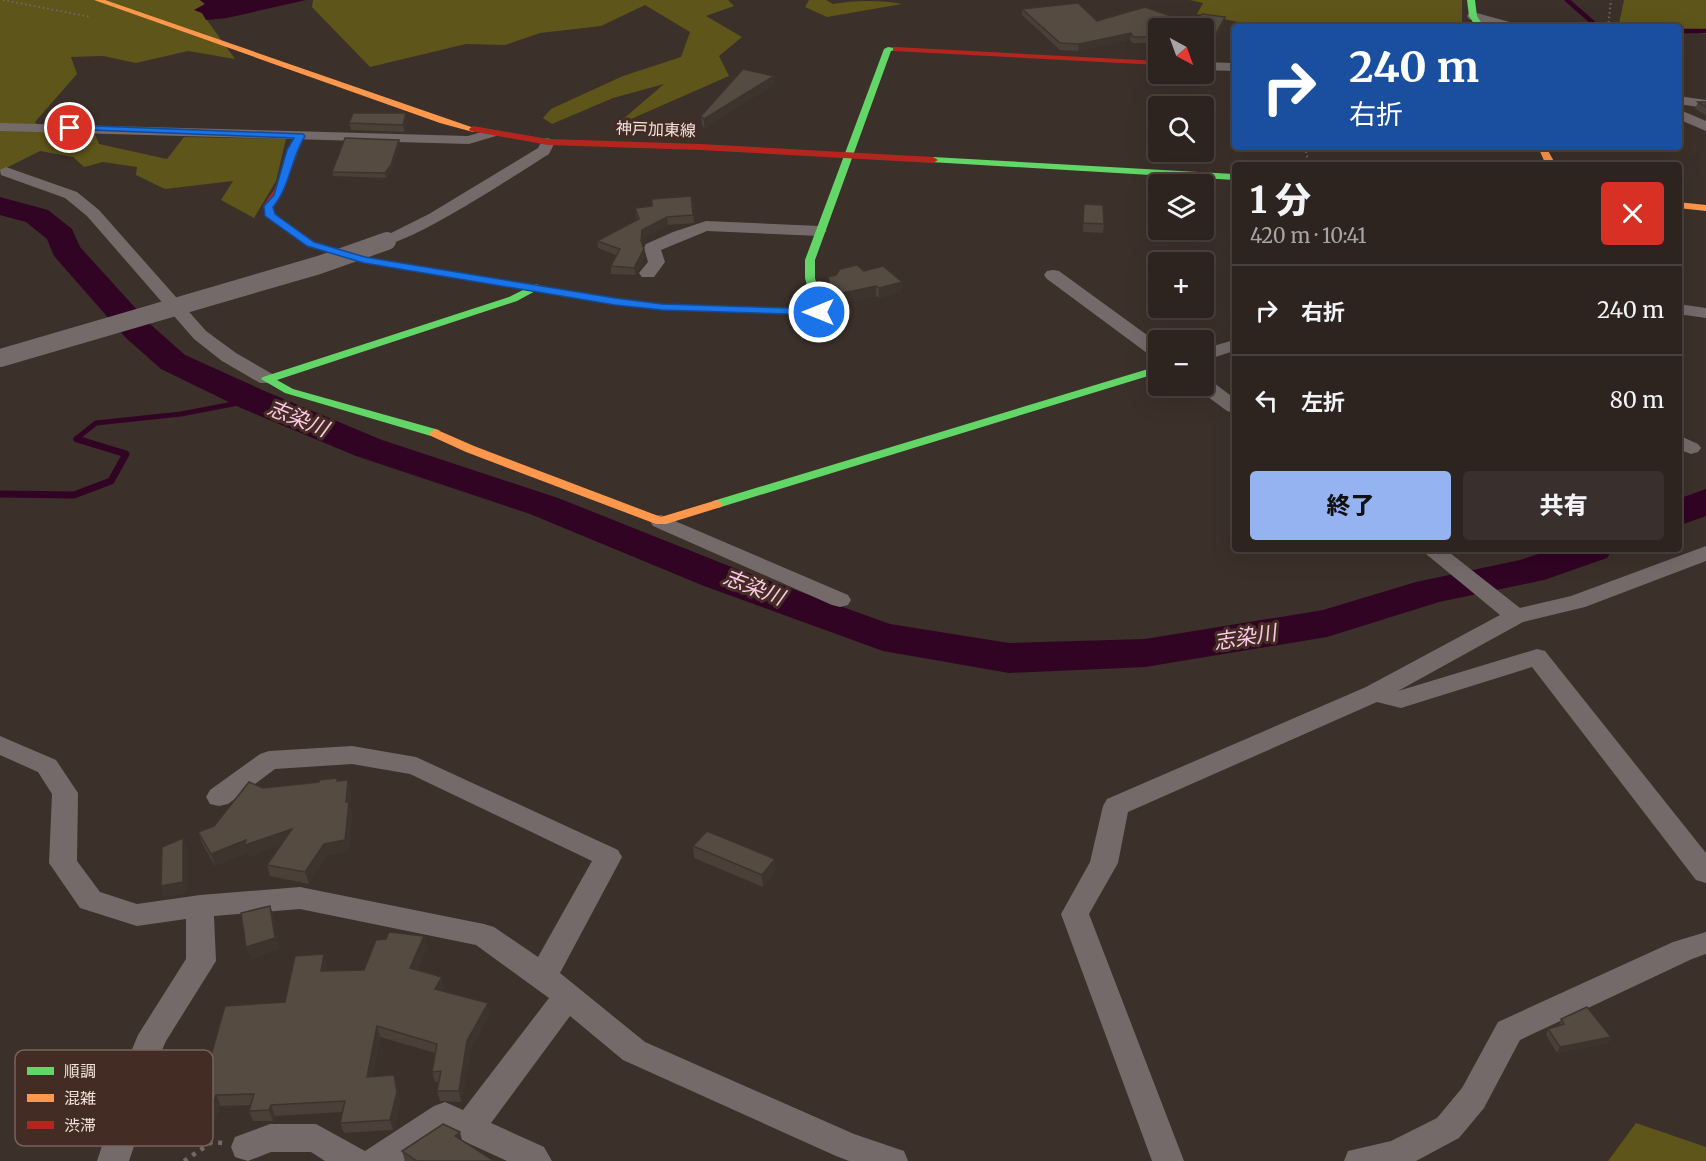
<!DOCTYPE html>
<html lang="ja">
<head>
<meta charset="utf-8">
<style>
	body { margin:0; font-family:Merriweather,"Noto Sans JP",serif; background:#39302d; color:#f1f3f6; height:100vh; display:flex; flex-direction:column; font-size:22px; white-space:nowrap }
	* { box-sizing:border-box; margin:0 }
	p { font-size:20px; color:#a7a4a5 }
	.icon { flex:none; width:33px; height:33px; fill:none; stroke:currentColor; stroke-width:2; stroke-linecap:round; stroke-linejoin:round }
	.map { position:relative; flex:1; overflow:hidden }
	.side { position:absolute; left:1232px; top:162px; width:450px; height:390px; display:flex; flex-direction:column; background:#2d2420; border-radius:6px; box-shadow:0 6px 24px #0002,0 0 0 2px #48413e }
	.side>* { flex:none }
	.top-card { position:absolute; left:1232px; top:24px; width:450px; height:126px; border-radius:6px; box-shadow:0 6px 24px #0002,0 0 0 2px #48413e; background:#1a4fa0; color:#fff; overflow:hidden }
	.needle { width:39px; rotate:139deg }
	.buttons { position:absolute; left:1148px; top:18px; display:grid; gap:12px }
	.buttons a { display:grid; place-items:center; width:66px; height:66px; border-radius:6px; background:#2d2420; box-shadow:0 6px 24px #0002,0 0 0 2px #48413e; font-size:30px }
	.pin { position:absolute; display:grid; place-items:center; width:51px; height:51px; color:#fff; margin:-26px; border:3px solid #fff; border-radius:50%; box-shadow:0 2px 6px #0007 }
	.me { position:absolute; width:66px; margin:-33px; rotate:270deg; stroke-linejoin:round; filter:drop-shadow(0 0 4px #0008) }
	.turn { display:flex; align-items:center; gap:21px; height:126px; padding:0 18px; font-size:27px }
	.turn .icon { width:78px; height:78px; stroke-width:2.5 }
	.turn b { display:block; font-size:42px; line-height:51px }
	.round { display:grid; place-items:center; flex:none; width:63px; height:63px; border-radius:6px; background:#39302d }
	.overview { display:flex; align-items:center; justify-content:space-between; height:102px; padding:0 18px }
	h1 { font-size:36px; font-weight:800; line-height:45px }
	.primary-button { display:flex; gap:12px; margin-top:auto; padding:12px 18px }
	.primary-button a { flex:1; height:69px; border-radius:6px; background:#95b2f1; color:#111; font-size:24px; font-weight:800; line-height:69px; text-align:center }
	.primary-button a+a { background:#39302d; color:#f1f3f6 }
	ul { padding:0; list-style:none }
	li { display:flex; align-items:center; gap:18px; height:90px; padding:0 18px; border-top:2px solid #48413e }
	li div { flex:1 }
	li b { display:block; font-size:22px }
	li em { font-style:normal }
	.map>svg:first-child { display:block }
</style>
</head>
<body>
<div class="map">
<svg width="1706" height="1161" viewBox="0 0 1706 1161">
	<rect width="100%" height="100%" fill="#3c302a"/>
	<path fill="#5e551a" d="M0 0H200L205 4 195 10 202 13 235 59 188 51 136 63 103 56 71 57 77 74 35 122 48 135 95 134 99 144 167 159 184 137 286 139 276 181 254 218 221 200 233 181 165 189 136 175 137 167 103 162 84 167 73 157 40 151 0 171Z
		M313 0H728L734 6 706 16 742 37 719 56 729 76 615 126 664 84 613 98 552 124 543 118 551 109 623 76 681 57 690 32 645 5 601 26 540 33 505 45 466 44 370 67 312 7Z
		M809 0H826L833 4C854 0 883 0 902 4L827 17 805 7Z
		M1190 0H1462V22L1440 27H1244V23L1197 14 1203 3Z
		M1624 0H1706V34L1679 31 1678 27 1619 24Z
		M1636 1123 1706 1147V1161H1608Z"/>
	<path fill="#310424" d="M200 0H306L227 18 206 20 202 13 194 10 205 4Z"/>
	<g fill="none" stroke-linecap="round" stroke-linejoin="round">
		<path stroke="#310424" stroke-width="4.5" d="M1567 0 1598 27
			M1678 31H1706"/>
		<path stroke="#310424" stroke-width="5" d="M82 441 76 439 96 423 181 414 254 400"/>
		<path stroke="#310424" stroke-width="7" d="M0 494 74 495 111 481 126 454 77 439"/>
		<path fill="#310424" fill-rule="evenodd" d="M0 197 48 210 72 229 80 247 150 324 185 355 267 392 382 440 558 498 734 568 890 624 1009 643 1145 639 1323 610 1416 582 1520 560 1553 549H1613L1607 558 1544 580 1439 602 1327 637 1145 667 1009 673 883 651 704 586 530 514 356 456 241 408 161 369 126 338 54 256 47 239 26 222 0 215Z
			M1706 489V516L1678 526V499Z"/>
		<path stroke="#736967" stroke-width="2" stroke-dasharray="1.5 3" stroke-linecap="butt" d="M3 0 91 17
			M1608 27 1611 0
			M1305 147 1309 165"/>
		<path stroke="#736967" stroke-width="4.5" stroke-dasharray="4 6" stroke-linecap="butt" d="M184 1161 212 1142 223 1143"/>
		<path fill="#756a6a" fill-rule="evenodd" d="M1473 12 1517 24 1519 27H1499L1469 19 1467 16 1469 13Z
			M1203 62 1234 63V71L1203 70Z
			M1678 96 1706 100V108L1678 104Z
			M1678 109 1706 121V131L1678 119Z
			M0 123 468 136 491 129 498 133 496 136 469 144 0 131Z
			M548 138 555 142 549 154C523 170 403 250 381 244L379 241 381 238 429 214 538 148 543 139Z
			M6 167 77 192 99 210 206 331 236 353 274 375 276 379 274 383H260L222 361 194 339 87 216 65 198 1 175 0 170Z
			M706 221 819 226 827 231 819 236 707 231 661 250 665 262 654 277H642L639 273 648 262 644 248 646 244 673 232Z
			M1053 270 1059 271 1158 343V358L1151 356 1047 279 1044 275 1047 271Z
			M1678 304 1706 308V318L1678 314Z
			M1234 340V351L1203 361V349Z
			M1203 378 1210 380 1234 398V413L1227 411 1196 388 1195 386H1203Z
			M1678 435 1698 444 1701 448 1698 452 1691 454 1678 449Z
			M661 515 848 595 851 600 848 605 840 607 832 605 653 526 650 521 653 516Z
			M1706 546V561L1585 607 1523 622 1398 691 1537 649 1545 651 1706 853V883L1696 880 1532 667 1401 708 1377 702 1128 812 1118 863 1089 914 1184 1161H1152L1061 914 1090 862 1103 806 1107 799 1366 687 1500 615 1420 549H1445L1520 608 1571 596Z
			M0 736 56 760 78 793 77 861 100 892 137 904 200 895 300 887 484 924 494 927 538 957 592 861 410 774 352 764 275 769 228 804 219 806 210 804 206 797 210 790 260 754 269 751 352 746 416 757 618 850 622 857 560 973 645 1042 854 1134 904 1151 908 1161H849L836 1156 623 1060 570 1016 491 1123 544 1147 552 1161H507L446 1133 404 1161H325L311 1152H271L248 1161 235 1157 231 1147 235 1137 270 1124H316L365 1151 434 1106 445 1102 463 1110 549 998 476 945 300 909 214 916 216 961 166 1041 158 1059 156 1080 129 1161H97L124 1080 128 1059 138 1035 186 959V919L137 926 80 908 49 863 52 794 38 772 0 755Z
			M1706 932V954L1692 959 1520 1040 1484 1108 1459 1138 1416 1161H1344L1348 1151 1391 1141 1437 1118 1462 1088 1498 1022 1673 942Z"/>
		<path fill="#63d668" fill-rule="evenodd" d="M1467 0H1475L1477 16 1484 27H1476L1469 16Z
			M888 47 900 49 891 51 815 260V278L824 312 823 314 662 310 618 305 617 303 622 300 662 304 813 309 805 278V260L884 49Z
			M933 157 1234 174V180L930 162 928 160Z
			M535 284 539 285V289L517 301 277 380 293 389 439 430 441 433 439 436H431L285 393 261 379 263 377 509 297Z
			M1158 366V373L721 507 717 508 711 504 713 501Z"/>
		<path fill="#ff974d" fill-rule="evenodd" d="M94 0H105L477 129 473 132 440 123Z
			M1538 147H1546L1556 165H1546Z
			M1678 202 1706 205V211L1678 208Z
			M435 429 474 446 661 517 717 500 723 504 721 507 666 524H656L466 452 431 436 429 433Z"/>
		<path fill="#b3261e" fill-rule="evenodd" d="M896 47 1158 61V65L893 51V47Z
			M473 126 548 139 700 144 933 157 938 160 933 163 700 150 548 145 470 131 469 129Z
			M300 133 304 136 284 190 273 206 275 214 315 242 365 257 622 300 627 303 622 306 360 262 307 246 267 217 263 206 274 190 296 136Z"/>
		<path stroke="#756a6a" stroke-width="18" d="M0 358 319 265 387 241"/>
	</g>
	<path fill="#4a4037" d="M1022 9 1097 21 1182 20 1224 25 1214 42 1203 41V28H1158V43H1133L1130 40 1078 51 1060 50 1022 15Z
		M775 84 704 128 702 125 701 116Z
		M1698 102H1706V115L1695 109Z
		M408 120 404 132 351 130 349 123Z
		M399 140 400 144 392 169 386 178 333 176 332 172Z
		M692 203 695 210 693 212 694 223 668 225 643 238 642 245 644 257 635 275 611 274V266L616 255 598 248 597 241 637 220 635 208Z
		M1084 204 1104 224 1103 233 1083 232Z
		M864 271 902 282 901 292 879 298 876 296 838 304 830 297 828 287V277Z
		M348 780 351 792 350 806 352 813 348 852 328 855 309 884 270 876 267 865 280 845 249 857 248 852 215 866 202 843 198 832 214 826 263 788Z
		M693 846 775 859V871L763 887 694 858Z
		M427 946 417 970 444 988 442 991 490 1014 470 1052 461 1102 440 1101 437 1091 439 1082H435L432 1072 435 1053 380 1037 372 1077 397 1086 400 1103 393 1130 344 1133 340 1123 343 1112 275 1116 273 1121H253L249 1111 251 1105 221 1106 215 1119 186 1117 182 1107 210 1059 285 1002 327 964 326 970H364Z
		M1561 1019 1611 1037 1608 1043 1557 1053 1546 1035 1548 1029 1559 1026Z
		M462 1140 494 1161H405L402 1151Z"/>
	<path fill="#3c342d" d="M1225 17 1224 25 1214 42 1216 34Z
		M1131 33 1130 40 1078 51 1079 44Z
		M774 76 775 84 704 128V119Z
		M406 113 408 120 404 132 403 125Z
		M399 140 400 144 392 169 386 178 385 173Z
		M695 202V210L692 212V205Z
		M667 217 668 225 643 238 642 249 641 241 642 230Z
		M644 249V257L635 275 634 268Z
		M902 282 901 292 879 298V288Z
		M876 286V296L838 304V294Z
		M348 780 351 792 350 806 352 813 348 852 328 855 309 884 305 872 346 802Z
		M292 829 295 840 249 857 248 852 215 866 211 854 246 840Z
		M183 838 187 850V894L165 898 161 886Z
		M775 859V871L763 887 762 875Z
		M270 906 274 917 279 950 251 959 246 947Z
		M424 936 427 946 413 979 410 968Z
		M324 954 327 964 325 981 321 971Z
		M442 977 444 988 437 999 435 989Z
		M488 1003 490 1014 470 1052 461 1102 459 1091 467 1041Z
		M377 1026 380 1037 370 1087 367 1077Z
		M1611 1037 1608 1043 1557 1053 1560 1047Z
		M394 1075 397 1086 400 1103 393 1130 390 1120Z
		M216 1095 221 1106 215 1119 211 1108Z
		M271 1105 275 1116 273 1121 269 1110Z
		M460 1132 463 1144 455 1136Z"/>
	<path fill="#564b40" stroke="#3c342d" stroke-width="1.5" d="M1078 3 1097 21 1145 7 1182 20 1198 22 1193 28H1158V37H1133L1131 33 1079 44 1060 43 1022 9Z
		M1202 14 1225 17 1216 34 1203 32V28H1194Z
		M743 69 774 76 704 119 701 116Z
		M1698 102H1706V107Z
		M353 113H406L403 125 349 123Z
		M345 138 399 140 391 165 385 173 332 172Z
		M691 196 692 203 695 202 692 205 693 215 667 217 642 230 641 241 644 249 634 268 611 266 620 249 597 241 639 219 635 208 652 206V199Z
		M1084 204 1103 205 1104 224 1083 223Z
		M857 265 864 271 883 266 902 282 879 288 876 286 838 294 830 287 828 277 836 275 840 269Z
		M337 778V781L348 780 346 802H349L345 840 324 844 305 872 267 865 292 829 245 845 246 840 211 854 198 832 214 826 249 782 263 788 319 782V780Z
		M707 831 775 859 762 875 693 846Z
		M183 838V882L161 886 162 847Z
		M270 906 275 938 246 947 241 913Z
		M389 932 424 936 410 968 442 977 435 989 488 1003 467 1041 459 1091H437L441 1071 432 1072 437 1044 377 1026 367 1077 394 1075 397 1092 390 1120 340 1123 345 1101 271 1105 269 1110 249 1111 254 1094 216 1095 211 1108 182 1107 203 1059H210L225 1006 285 1002 295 956 324 954 321 971 364 970 376 940 386 939Z
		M1587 1007 1611 1037 1560 1047 1548 1029 1564 1024 1561 1019Z
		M443 1124 460 1132 455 1136 494 1161H417L402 1151Z"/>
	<path fill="#1a73e8" stroke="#114b97" stroke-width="1.5" d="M70 125 303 134 305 136C291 158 290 187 273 207L275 214 314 242 365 257 615 298 662 304 819 309 824 312 819 315 662 310 615 305 364 263 307 246 265 216 264 206 274 195 287 150 294 138 67 129V126Z"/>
	<g text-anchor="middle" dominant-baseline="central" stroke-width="6" stroke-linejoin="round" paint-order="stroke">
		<g font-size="16" fill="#f3e3dd" stroke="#432c23">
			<text transform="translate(656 129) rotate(2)">神戸加東線</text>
		</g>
		<g font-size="21" font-style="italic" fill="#ffc8e9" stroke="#432c23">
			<text transform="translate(298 418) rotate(22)">志染川</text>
			<text transform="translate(754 587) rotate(21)">志染川</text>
			<text transform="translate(1245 637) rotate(-9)">志染川</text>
		</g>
	</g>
	<rect x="15" y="1050" width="198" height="96" rx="9" fill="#432c23" stroke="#78635b" stroke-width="1.5"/>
	<rect x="27" y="1067" width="27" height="8" fill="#63d668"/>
	<rect x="27" y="1094" width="27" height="8" fill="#ff974d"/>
	<rect x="27" y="1121" width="27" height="8" fill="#b3261e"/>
	<g font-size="16" fill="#f3e3dd">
		<text x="64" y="1077">順調</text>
		<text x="64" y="1104">混雑</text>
		<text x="64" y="1131">渋滞</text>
	</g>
</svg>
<div class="buttons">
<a><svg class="needle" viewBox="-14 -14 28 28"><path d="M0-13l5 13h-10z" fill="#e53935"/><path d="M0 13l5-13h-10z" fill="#a7a4a5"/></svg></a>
<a><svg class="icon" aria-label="search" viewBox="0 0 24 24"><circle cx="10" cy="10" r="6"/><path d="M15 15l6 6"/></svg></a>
<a><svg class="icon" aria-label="layers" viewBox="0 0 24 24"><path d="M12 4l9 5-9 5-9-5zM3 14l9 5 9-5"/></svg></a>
<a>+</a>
<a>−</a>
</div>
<div class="pin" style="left:70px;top:128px;background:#d93025"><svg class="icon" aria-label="arrive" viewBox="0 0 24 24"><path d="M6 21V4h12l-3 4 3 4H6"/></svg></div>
<svg class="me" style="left:819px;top:312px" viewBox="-20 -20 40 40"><circle r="17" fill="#1a73e8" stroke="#fff" stroke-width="3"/><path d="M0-11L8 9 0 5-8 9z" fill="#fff"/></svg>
<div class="top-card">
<div class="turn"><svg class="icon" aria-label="right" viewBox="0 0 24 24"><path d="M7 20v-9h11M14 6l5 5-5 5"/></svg><div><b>240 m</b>右折</div></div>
</div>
<section class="side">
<div class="overview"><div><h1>1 分</h1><p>420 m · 10:41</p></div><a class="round" style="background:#d93025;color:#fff"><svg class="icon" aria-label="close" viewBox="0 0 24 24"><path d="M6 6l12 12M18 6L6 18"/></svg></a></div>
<ul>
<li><svg class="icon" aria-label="right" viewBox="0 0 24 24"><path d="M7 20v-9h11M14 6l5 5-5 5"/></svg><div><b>右折</b></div><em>240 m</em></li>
<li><svg class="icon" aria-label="left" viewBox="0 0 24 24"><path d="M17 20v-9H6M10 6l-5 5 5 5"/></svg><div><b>左折</b></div><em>80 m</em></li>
</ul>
<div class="primary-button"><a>終了</a><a>共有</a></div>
</section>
</div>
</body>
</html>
